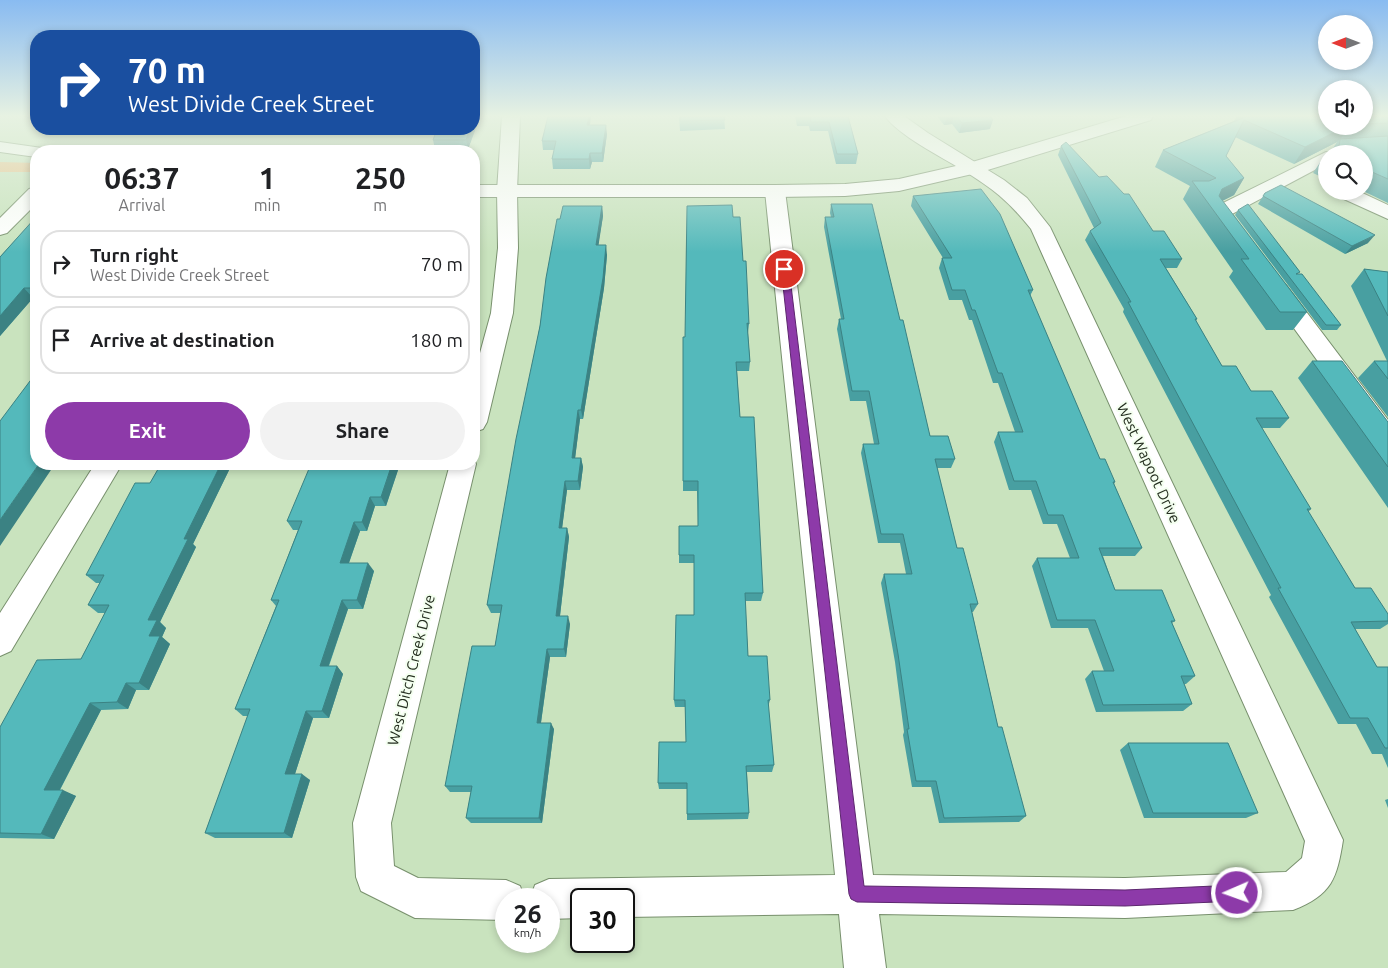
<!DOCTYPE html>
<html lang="en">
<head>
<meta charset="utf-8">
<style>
	body { margin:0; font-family:Ubuntu,sans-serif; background:#f2f2f2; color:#202124; height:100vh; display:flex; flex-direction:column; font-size:19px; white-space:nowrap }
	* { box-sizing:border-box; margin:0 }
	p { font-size:16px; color:#757577 }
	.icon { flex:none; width:28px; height:28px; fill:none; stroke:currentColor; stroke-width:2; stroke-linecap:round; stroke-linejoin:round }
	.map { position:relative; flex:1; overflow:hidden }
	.details { position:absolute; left:30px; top:145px; width:450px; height:325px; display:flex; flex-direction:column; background:#fff; border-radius:20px; box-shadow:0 2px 8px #0003 }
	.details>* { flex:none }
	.banner { position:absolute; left:30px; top:30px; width:450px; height:105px; border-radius:20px; box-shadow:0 2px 8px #0003; background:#1a4fa0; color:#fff; overflow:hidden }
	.needle { width:32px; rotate:270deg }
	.controls { position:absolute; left:1318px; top:15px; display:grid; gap:10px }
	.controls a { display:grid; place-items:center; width:55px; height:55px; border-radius:50%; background:#fff; box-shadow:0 2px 8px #0003; font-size:25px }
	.speed { position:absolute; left:495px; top:888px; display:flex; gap:10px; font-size:25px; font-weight:700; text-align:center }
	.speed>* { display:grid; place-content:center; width:65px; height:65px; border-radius:50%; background:#fff; box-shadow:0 2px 8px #0003; line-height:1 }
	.speed small { font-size:12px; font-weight:400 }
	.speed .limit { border:2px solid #111; border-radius:8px; background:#fff; color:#111 }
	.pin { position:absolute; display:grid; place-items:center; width:42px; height:42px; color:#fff; margin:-21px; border:2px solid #fff; border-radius:50%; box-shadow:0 1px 5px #0007 }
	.me { position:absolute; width:55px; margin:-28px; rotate:268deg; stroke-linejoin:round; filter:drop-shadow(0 0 4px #0008) }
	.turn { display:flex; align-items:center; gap:18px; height:105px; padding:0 15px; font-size:22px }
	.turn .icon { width:65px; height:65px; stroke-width:2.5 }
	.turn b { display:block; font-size:35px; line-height:42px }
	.eta { display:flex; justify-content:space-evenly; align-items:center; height:85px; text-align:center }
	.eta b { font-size:30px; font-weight:600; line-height:35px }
	.action { display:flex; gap:10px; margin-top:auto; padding:10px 15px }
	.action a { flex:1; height:58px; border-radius:30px; background:#8d3aa9; color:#fff; font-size:20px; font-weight:600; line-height:58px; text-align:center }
	.action a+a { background:#f2f2f2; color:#202124 }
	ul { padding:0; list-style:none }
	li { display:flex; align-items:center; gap:15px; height:68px; margin:0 10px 8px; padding:0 5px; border:2px solid #e0e0e0; border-radius:20px }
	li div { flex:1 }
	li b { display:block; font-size:19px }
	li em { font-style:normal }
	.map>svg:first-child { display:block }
</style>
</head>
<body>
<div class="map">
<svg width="1388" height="968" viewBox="0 0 1388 968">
	<rect width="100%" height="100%" fill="#c9e3be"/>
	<path fill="#e9c38c" d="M0 162 36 163V172H0Z"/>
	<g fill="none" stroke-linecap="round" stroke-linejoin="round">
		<defs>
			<path id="street" d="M502 116H520L517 191 518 248 513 313 487 422 483 429 474 432V375L491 313 498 248 497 191Z
				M885 116H904L928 133 1004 180 1027 198 1050 227 1343 840C1337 878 1332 895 1293 910L1125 918 879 914 886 968H844L839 914 624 917V899H581V918L549 919V899H530L535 885 549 879 835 875 765 191 768 187 775 185 782 187 785 191 873 875 1125 878 1286 872 1302 858 1305 841 1031 229C1008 200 992 188 961 169 940 156 898 135 885 116Z
				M1326 152 1333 154H1326V164L1232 214 1247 235 1244 239 1237 241 1230 239 1210 212 1213 208Z
				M36 187V204L7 233 0 235V218L29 189Z
				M1333 191H1358L1388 205V219L1335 195Z
				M1278 283 1286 285 1388 420V449L1379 446 1270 295 1267 290 1270 285Z
				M474 459 476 464 391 823 394 866 418 878 506 880 520 886 525 899H506V920L415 918 361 891 356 877 353 823 450 464H474Z
				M95 464H122L11 651 0 656V613Z"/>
			<path id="secondary" d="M1126 116H1153L1151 120 981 172 899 191 845 196 775 197H474V185H775L845 184 899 179 969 163Z
				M0 142 42 148 45 151H36V157L0 152Z"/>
		</defs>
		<use href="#street" stroke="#78906d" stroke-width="2"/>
		<use href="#secondary" stroke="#78906d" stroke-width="2"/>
		<use href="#street" fill="#fff" fill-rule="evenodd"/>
		<use href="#secondary" fill="#fff" fill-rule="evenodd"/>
	</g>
	<path fill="#489fa1" d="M23 116H36V120L24 117Z
		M475 116 477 125 468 149H435L433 140Z
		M591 116 590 125 607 134 603 162H592L590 169H553L552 159 554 150H543L542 141Z
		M679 116H724L725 129 680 131Z
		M795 116H848L858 154 856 164H836L828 131H810L809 126H797Z
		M937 116H990V129L959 133 952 124 944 125Z
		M1038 116H1072V117Z
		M1237 116H1326V126H1364V116H1388V203L1363 191H1364V154L1330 153 1337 142 1294 164 1235 137 1226 156 1244 178 1234 195 1222 201 1307 312 1293 330H1266L1229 277 1233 271 1183 199 1190 186 1155 167 1163 150 1234 121Z
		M1061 146 1099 177 1153 231 1182 259 1177 268H1166L1197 319 1196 321 1222 366 1251 391 1289 418 1280 428H1261L1311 509 1308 512 1355 588 1388 614V624L1380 629H1355L1377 667H1388V768L1382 754H1372L1356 724H1338L1269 597 1271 595 1123 312 1124 309 1085 240 1090 231 1094 228 1058 155Z
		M1325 155H1326V179L1313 173Z
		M1265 193 1368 243 1345 254 1258 204Z
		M913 196 1033 290 1030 296 1100 459 1115 482 1114 484 1142 548 1135 556H1103L1115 590 1175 621 1172 623 1195 676 1186 684H1184L1192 704 1183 711 1096 712 1085 679 1092 671H1104L1088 628H1051L1032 566 1037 558H1070L1057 524H1043L1031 490H1009L994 442 998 432H1015L998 383H993L972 320H969L962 300H949L939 268 942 258H943L911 206Z
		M831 204 900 320 930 436 955 459 951 468H937L957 548 978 604 973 612H972L998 727 1026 816 1019 822 939 823 931 787H912L903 735 904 732 895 662 881 583 884 574H906L900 543H878L861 453 863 444H874L866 401H850L837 329 839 319H841L824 227 825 217H831L830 213Z
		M602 206 603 216 598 245 607 255 604 288 583 419H580L575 458H581L583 467 580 490H567L562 528H567L569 537 560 616 570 624 566 657H550L541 723 554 729 542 823H471L466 818 471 792H450L445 786 495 646 501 613H491L487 605 560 219Z
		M1238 210 1298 274 1341 325 1337 330H1322L1235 215Z
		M36 217V298H33L0 336V257Z
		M733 217 743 261 749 324 748 333 750 362 749 371H737L740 417 763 593 761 601H745L748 656 770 700 768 707 774 765 772 772H747L749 813 748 819 687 820V789H659L658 783 686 742 685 707H675L674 700 694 615V563H679V555L698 526 697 491H683V337H685Z
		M1364 269 1388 272V417L1358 378 1374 361H1387L1351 286Z
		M1312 361 1388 422V508L1298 378Z
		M161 464H232L193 544 196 547 160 622 166 628 162 637 170 644 149 690H136L128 709 101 710 60 790 76 796 54 839 0 838V727L81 659 105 613H98L88 605 100 583H96L86 575 150 483Z
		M400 464 386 506H375L367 531H360L349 563 374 571 363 609H348L329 666H337L343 674 329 718H313L295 774 310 780 292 838H215L205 833 248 716H243L235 709 276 606 271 600 298 530H293L287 521Z
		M1128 743 1258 813 1246 818H1144L1120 750Z
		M1388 799V808L1385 800Z"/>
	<path fill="#3b8283" d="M475 116 477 125 468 149 466 140 470 129H474V118Z
		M589 116H591L588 134 587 125Z
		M947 116H954L952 124 944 125Z
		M993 120 990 129 959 133 962 123Z
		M606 125 607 134 603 162 602 153Z
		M1347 126H1349L1340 140V139L1337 142 1294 164 1305 147Z
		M590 153 592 162 590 169 589 159Z
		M1244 178 1234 195 1212 206 1222 189Z
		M602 206 603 216 597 255 596 245Z
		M1375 235 1368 243 1345 254 1352 246Z
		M606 245 607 255 604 288 583 419 581 410Z
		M36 281V295L31 288Z
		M24 288 33 298 0 336V316Z
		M578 410 580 419 574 467 572 458Z
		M581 458 583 467 580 490 578 481Z
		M39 464H55L0 546V520Z
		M221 464H232L193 544 196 547 160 622 166 628 162 637 170 644 149 690 139 683 149 636 148 620 184 539Z
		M392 464H400L386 506 381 497Z
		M565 481 567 490 561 537 559 528Z
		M370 497 375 506 367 531 362 522Z
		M354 522 360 531 346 571 340 563Z
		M567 528 569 537 559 624 556 616Z
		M368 563 374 571 363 609 357 600Z
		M342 600 348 609 326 673 320 666Z
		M568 616 570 624 566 657 564 649Z
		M547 649 550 657 540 729 537 723Z
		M337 666 343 674 329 718 322 711Z
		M126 683 136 690 128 709 117 702Z
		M90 703 101 710 57 795 44 790Z
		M306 711 313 718 293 780 285 774Z
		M551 723 554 729 542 823 539 818Z
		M302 774 310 780 292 838 284 833Z
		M63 790 76 796 54 839 41 834Z"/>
	<path fill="#54b9bb" stroke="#3b8283" d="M548 116H589L587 125H606L602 153H590L589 159H552L556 141H542Z
		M680 116H724L725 120 680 121Z
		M797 116H848L858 154H837L829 122H811L810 117H798Z
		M956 116H990L993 120 962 123Z
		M1240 116H1326V126H1347L1305 147 1244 120 1226 156 1244 178 1222 189 1219 196 1307 312H1280L1241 259H1249L1192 181H1209L1216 178 1163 150 1243 118Z
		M1364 116H1388V123L1364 124Z
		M437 129H470L466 140H433Z
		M1388 136V179L1372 172H1364V154H1329L1339 148 1340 139Z
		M1066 142 1099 177 1107 176 1124 194H1129L1153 231H1164L1182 259H1160L1197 319H1195L1222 366H1236L1251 391H1272L1289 418H1256L1311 509H1307L1355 588H1371L1388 614V621L1351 622 1377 667H1388V748H1385L1368 718H1350L1278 588H1281L1128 302H1131L1090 231 1101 223 1061 146Z
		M1281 185 1375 235 1352 246 1263 196 1265 193Z
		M981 189 1000 214 1033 290H1028L1100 459H1105L1115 482H1113L1142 548H1099L1115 590H1162L1175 621H1171L1195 676H1181L1192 704 1103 705 1092 671H1114L1095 620H1057L1037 558H1079L1063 515H1048L1036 481H1014L998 432H1023L1002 373H998L975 310H972L965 290H952L942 258H952L913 196Z
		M831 204H872L900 320H903L930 436H948L955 459H935L957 548H963L978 604H970L998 727H1002L1026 816 944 818 936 781H916L907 729H909L898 654 884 574H912L903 534H881L863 444H879L869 391H852L839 319H844L825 217H834Z
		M1248 204 1300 272 1296 274H1302L1341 325H1326L1238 210Z
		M732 205 733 217H740L743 261H746L749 324 747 323 750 362H736L740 417H754L763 593H745L748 656H767L770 700H768L774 765 746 766 749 813 687 814V783H658L659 742H686L685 700H674L676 615H694V555H679V526H698V481H683V337H685L687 206Z
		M563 206H602L596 245H606L603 278 581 410H578L572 458H581L578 481H565L559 528H567L556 616H568L564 649H547L537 723H551L539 818H466L472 786H445L472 646H495L502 605H487L516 439 540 326 546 278 557 219H560Z
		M36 217V281L31 288H24L0 316V257Z
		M1364 269 1388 272V316Z
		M1312 361H1342L1388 422V467Z
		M1374 361H1388V379Z
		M36 373V464H39L0 520V421Z
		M161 464H221L184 539H188L148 620H157L149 636H160L139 683H126L117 702 90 703 44 790H63L41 834 0 833V727L37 660 81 659 109 605H88L104 575H86L135 483H150Z
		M311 464H392L381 497H370L362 522H354L340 563H368L357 600H342L320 666H337L322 711H306L285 774H302L284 833H205L250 709H235L279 600H271L302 521H287Z
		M1128 743H1228L1258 813H1153Z"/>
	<linearGradient id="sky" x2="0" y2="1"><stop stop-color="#89bbf1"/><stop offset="0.46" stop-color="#e7f2e2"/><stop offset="1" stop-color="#e7f2e2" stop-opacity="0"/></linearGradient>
	<rect width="1388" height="252" fill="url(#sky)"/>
	<path fill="#8d3aa9" stroke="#5c266e" d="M781 267H788L789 269 864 886 1125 890 1237 885 1243 888 1245 893 1243 899 1237 901 1125 906 857 902 851 899 849 894Z"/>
	<g text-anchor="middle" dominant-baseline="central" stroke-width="4" stroke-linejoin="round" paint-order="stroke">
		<g font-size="15" fill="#252f20" stroke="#f4fff0">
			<text transform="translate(1149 463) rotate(65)">West Wapoot Drive</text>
			<text transform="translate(411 670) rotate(-76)">West Ditch Creek Drive</text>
		</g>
	</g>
</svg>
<div class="controls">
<a><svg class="needle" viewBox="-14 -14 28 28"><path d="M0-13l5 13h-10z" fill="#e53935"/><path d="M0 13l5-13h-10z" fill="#757577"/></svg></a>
<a><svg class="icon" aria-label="sound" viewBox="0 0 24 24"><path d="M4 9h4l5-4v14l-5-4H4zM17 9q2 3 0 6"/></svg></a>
<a><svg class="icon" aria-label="search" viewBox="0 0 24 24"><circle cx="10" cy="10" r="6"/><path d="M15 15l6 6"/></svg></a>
</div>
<div class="speed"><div>26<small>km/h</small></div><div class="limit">30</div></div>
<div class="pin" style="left:784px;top:269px;background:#d93025"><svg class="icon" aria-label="arrive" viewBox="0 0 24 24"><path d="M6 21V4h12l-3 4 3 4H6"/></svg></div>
<svg class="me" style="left:1237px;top:893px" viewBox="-20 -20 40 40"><circle r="17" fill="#8d3aa9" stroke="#fff" stroke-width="3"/><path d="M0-11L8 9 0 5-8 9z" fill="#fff"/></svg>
<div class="banner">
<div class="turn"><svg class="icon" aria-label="right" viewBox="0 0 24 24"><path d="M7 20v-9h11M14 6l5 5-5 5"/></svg><div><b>70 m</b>West Divide Creek Street</div></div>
</div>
<section class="details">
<div class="eta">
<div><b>06:37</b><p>Arrival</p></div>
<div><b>1</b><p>min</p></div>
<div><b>250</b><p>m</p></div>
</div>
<ul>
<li><svg class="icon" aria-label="right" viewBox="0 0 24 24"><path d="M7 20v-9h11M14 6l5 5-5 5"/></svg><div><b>Turn right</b><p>West Divide Creek Street</p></div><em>70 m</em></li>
<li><svg class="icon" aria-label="arrive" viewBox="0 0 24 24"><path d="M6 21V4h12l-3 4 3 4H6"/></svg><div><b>Arrive at destination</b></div><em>180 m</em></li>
</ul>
<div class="action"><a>Exit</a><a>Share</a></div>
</section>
</div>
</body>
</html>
